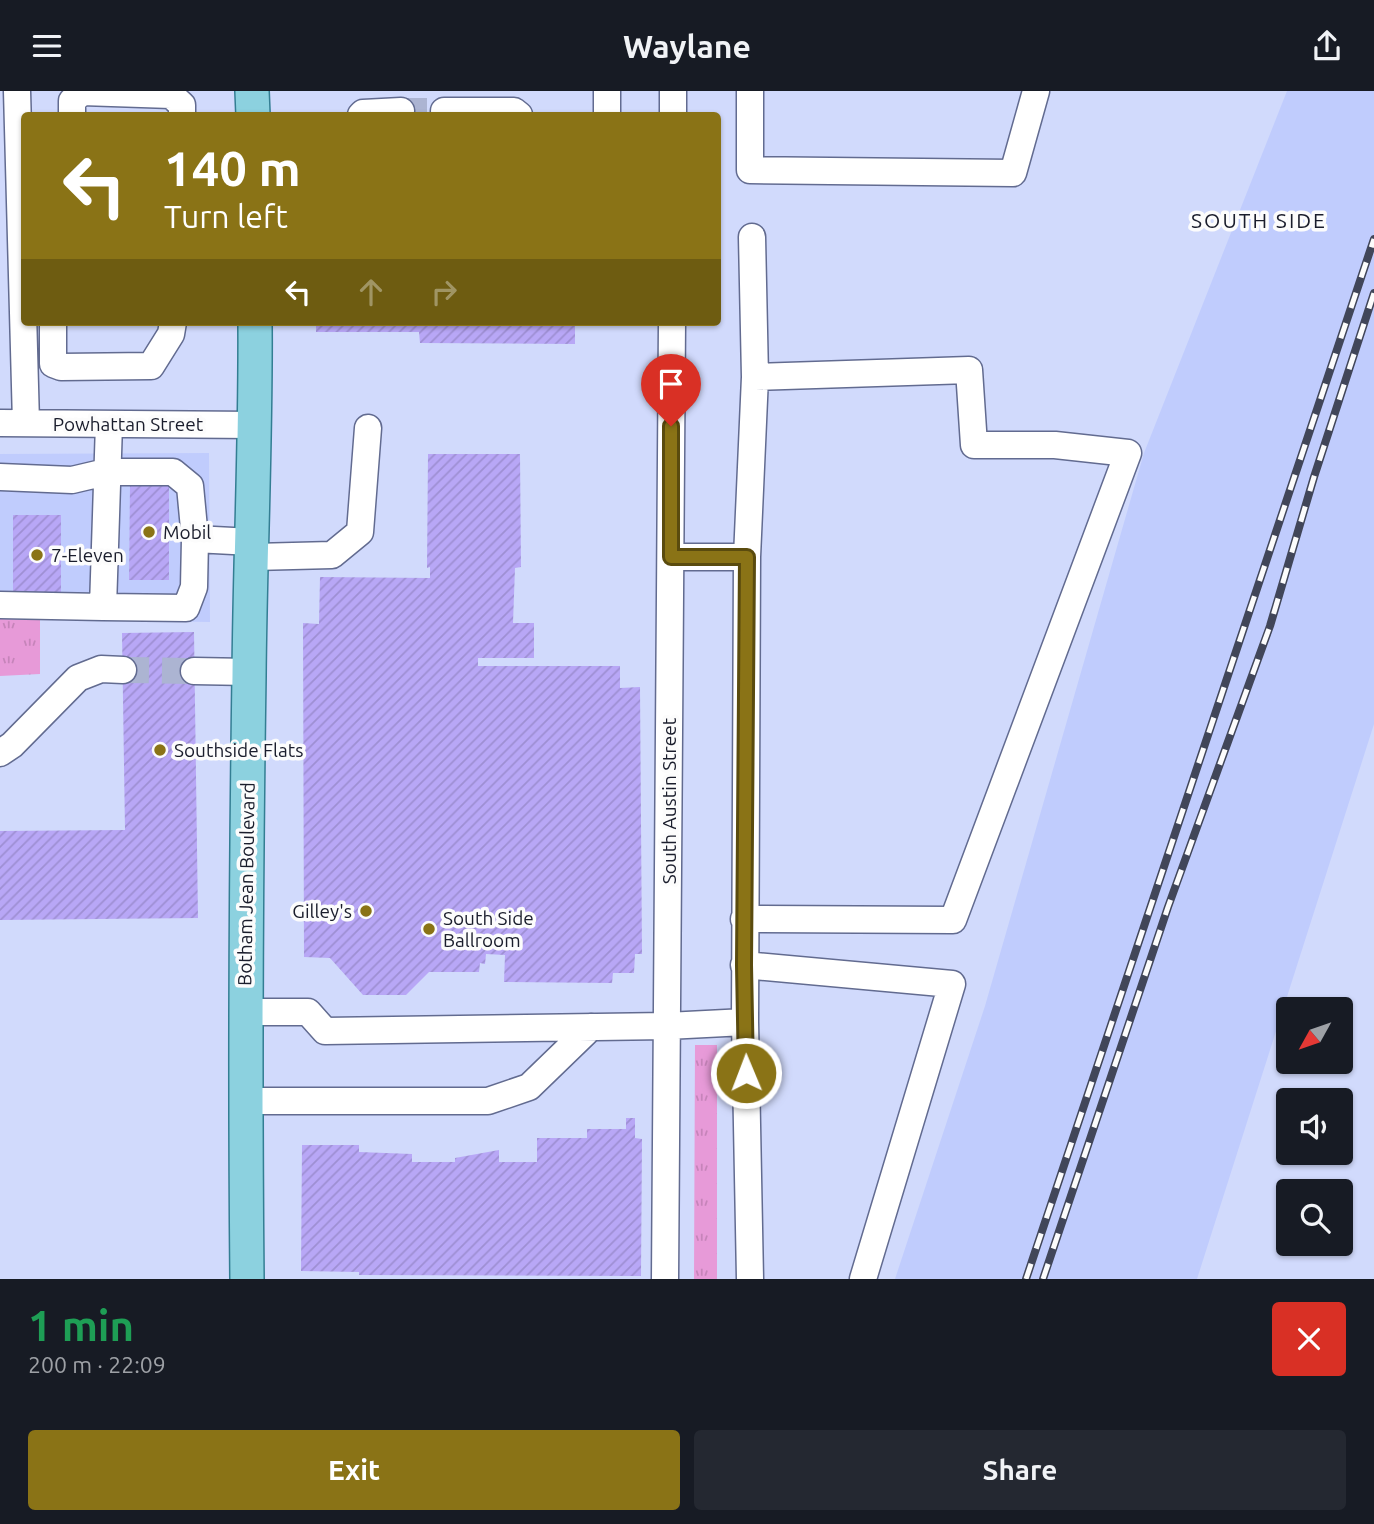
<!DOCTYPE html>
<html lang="en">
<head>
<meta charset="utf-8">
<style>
	body { margin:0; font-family:Ubuntu,sans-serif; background:#242831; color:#f1f3f6; height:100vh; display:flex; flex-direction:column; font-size:26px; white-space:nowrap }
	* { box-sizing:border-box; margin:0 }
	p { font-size:23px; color:#9ea1a6 }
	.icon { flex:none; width:38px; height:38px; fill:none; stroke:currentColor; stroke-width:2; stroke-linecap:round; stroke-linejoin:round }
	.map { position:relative; height:1188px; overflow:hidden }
	.sheet { display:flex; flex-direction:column; background:#171b24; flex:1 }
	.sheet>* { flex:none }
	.banner { position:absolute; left:21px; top:21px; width:700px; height:214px; border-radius:7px; box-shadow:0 2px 5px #0004; background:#8a7316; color:#fff; overflow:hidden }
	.needle { width:46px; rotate:230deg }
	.tools { position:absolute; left:1276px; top:906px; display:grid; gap:14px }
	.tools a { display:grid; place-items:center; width:77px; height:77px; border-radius:7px; background:#171b24; box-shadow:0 2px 5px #0004; font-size:35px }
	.pin { position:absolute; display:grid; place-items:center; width:60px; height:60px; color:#fff; margin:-72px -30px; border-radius:50% 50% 50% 0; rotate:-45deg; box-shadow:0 0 7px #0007 }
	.pin .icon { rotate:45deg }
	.me { position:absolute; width:77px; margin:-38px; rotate:359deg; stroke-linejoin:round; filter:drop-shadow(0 0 5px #0008) }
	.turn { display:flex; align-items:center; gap:24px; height:147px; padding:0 28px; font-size:32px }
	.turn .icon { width:91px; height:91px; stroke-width:2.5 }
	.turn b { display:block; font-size:49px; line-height:60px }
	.lanes { display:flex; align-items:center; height:66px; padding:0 28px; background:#0003; justify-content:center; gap:35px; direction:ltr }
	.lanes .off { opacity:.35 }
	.round { display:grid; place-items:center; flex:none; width:74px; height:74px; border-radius:7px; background:#242831 }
	.overview { display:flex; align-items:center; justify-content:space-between; height:119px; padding:0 28px }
	h1 { font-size:42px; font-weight:600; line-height:52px; color:#1e9e55 }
	.button { display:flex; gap:14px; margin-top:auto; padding:14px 28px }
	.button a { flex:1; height:80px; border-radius:7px; background:#8a7316; color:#fff; font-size:28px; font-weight:600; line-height:80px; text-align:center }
	.button a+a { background:#242831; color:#f1f3f6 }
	header { display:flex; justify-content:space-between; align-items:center; height:91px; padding:0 28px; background:#171b24; font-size:32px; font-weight:600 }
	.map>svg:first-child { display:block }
</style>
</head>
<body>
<header><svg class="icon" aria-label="menu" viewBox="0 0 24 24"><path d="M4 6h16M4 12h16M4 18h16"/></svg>Waylane<svg class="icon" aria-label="share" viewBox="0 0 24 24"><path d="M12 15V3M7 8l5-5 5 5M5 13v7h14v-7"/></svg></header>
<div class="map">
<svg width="1374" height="1188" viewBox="0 0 1374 1188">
	<defs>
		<pattern id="grass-tufts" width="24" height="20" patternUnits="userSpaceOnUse" patternTransform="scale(1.75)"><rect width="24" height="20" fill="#e79ad8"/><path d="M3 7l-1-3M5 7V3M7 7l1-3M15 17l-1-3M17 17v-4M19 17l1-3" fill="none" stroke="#c684ba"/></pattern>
		<pattern id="building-hatch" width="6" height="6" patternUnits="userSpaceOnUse" patternTransform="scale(1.75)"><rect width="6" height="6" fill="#b8a7f6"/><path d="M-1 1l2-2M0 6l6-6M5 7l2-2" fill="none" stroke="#9e8fd3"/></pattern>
	</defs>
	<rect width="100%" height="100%" fill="#d1dafc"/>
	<path fill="#c0ccfd" d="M1287 0H1374V633L1197 1188H895L985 915 1144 362Z
		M209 362 210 531 0 528V363Z"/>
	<path fill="url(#grass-tufts)" d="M0 528 40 529V583L0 585Z
		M695 954H717V1188H694Z"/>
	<path fill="url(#building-hatch)" d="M316 231H575V253L420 252 419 241H316Z
		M428 363H520L521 476 515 477 513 532H534V567H478V575H620V597L640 596 642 863H635L634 882H613L612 892 504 891 505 864 486 863 485 873 480 872 479 881H429L406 904H363L330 867 304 866 303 532 319 533 320 486 430 487V476L427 477Z
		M130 393H169V489H129Z
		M13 424H61V504L13 503Z
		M194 541 198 827 0 829V740L125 739 122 542Z
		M626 1027H635V1047L642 1048 641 1185 359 1184V1181L301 1180 302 1054H359V1061L412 1063V1071H455V1067L499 1059V1071H537V1047H587V1038H626Z"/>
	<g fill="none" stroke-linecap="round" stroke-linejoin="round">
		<path stroke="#acb4d2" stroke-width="26" stroke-dasharray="26 13" stroke-linecap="butt" d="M401 20H444
			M123 579 194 580"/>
		<defs>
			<path id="minor" d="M17 0 26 332
				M607 0V24
				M673 0V24
				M750 0V79L1013 82 1036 0
				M444 20H514L519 24
				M72 24V10L82 1 171 4 182 14V24
				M361 24 363 22 401 20
				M752 146 755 286
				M53 231V273L61 276 151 275 171 243 173 231
				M0 332 255 334
				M0 386 72 389 106 381H173L190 395 195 448 252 451
				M252 466 332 464 360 441 368 337
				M0 514 103 516 109 333
				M103 516 186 517 194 496 195 448
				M194 580 249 581
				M0 662 12 654 78 587 101 578 123 579
				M744 828 953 829 1128 362 1055 354H974L969 279 755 286 747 466
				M744 874 952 893 863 1188
				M245 921H308L325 940 667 935 745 931 747 466H671
				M745 931 750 1188
				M245 1010H488L529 996 591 936
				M665 1188 672 231"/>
			<path id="major" d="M252 0 253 24
				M247 1188C245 987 246 786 249 585 250 467 256 349 255 231"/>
		</defs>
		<use href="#minor" stroke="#626b90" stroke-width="29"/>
		<use href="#major" stroke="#337e93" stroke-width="36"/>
		<use href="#minor" stroke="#fff" stroke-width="26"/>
		<use href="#major" stroke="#8cd1df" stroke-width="33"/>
		<defs>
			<path id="rail" d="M1026 1188 1374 148
				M1043 1188 1168 816 1270 535 1314 386 1374 202"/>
		</defs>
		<use href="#rail" stroke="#414659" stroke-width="8"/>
		<use href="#rail" stroke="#fcfcfc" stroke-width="5" stroke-dasharray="16" stroke-linecap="butt"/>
	</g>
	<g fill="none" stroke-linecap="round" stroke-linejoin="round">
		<defs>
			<path id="route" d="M671 335V466H747L744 874 746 982"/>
		</defs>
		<use href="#route" stroke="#5a4b0e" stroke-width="18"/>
		<use href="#route" stroke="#8a7316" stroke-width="12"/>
	</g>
	<g fill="#8a7316" stroke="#fcfcfc" stroke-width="2.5">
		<circle cx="149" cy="441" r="7"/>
		<circle cx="37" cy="464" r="7"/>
		<circle cx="160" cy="659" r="7"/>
		<circle cx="366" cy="820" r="7"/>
		<circle cx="429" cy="838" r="7"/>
	</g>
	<g text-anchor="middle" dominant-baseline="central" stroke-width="7" stroke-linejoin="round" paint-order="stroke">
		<g font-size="19" fill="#1a1d2c" stroke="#fcfcfc">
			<text x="128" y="333">Powhattan Street</text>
			<text transform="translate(669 710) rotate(-90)">South Austin Street</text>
			<text transform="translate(246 793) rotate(-89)">Botham Jean Boulevard</text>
		</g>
		<g font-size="19" fill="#1a1d2c" stroke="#fcfcfc" text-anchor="start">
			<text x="163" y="441">Mobil</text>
			<text x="51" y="464">7-Eleven</text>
			<text x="174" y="659">Southside Flats</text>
			<text x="352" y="820" text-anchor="end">Gilley's</text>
			<text x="443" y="827">South Side<tspan x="443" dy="22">Ballroom</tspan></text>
		</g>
		<g font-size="21" letter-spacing="2" fill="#1a1d2c" stroke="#fcfcfc">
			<text x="1259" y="129">SOUTH SIDE</text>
		</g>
	</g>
</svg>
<div class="tools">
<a><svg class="needle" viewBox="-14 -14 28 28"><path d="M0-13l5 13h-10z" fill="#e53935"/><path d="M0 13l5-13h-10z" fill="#9ea1a6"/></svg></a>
<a><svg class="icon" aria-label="sound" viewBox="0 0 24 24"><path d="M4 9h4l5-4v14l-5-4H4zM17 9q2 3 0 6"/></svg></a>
<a><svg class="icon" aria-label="search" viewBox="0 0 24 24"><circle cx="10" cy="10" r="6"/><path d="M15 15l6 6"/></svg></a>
</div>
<div class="pin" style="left:671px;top:335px;background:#d93025"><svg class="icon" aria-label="arrive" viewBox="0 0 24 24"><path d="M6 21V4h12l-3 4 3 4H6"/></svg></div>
<svg class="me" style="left:746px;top:982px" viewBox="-20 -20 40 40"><circle r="17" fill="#8a7316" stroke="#fff" stroke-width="3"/><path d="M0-11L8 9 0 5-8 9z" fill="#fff"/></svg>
<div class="banner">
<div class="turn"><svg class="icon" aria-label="left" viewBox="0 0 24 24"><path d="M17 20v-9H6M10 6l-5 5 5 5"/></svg><div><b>140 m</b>Turn left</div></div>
<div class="lanes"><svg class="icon" aria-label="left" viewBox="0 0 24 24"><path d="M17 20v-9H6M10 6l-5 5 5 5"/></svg><svg class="icon off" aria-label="ahead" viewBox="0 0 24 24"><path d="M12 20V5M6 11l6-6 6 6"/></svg><svg class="icon off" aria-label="right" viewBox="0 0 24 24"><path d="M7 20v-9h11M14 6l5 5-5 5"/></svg></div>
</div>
</div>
<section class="sheet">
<div class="overview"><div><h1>1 min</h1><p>200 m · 22:09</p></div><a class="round" style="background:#d93025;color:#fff"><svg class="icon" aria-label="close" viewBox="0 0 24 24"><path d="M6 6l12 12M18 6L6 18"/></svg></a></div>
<div class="button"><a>Exit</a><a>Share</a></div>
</section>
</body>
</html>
